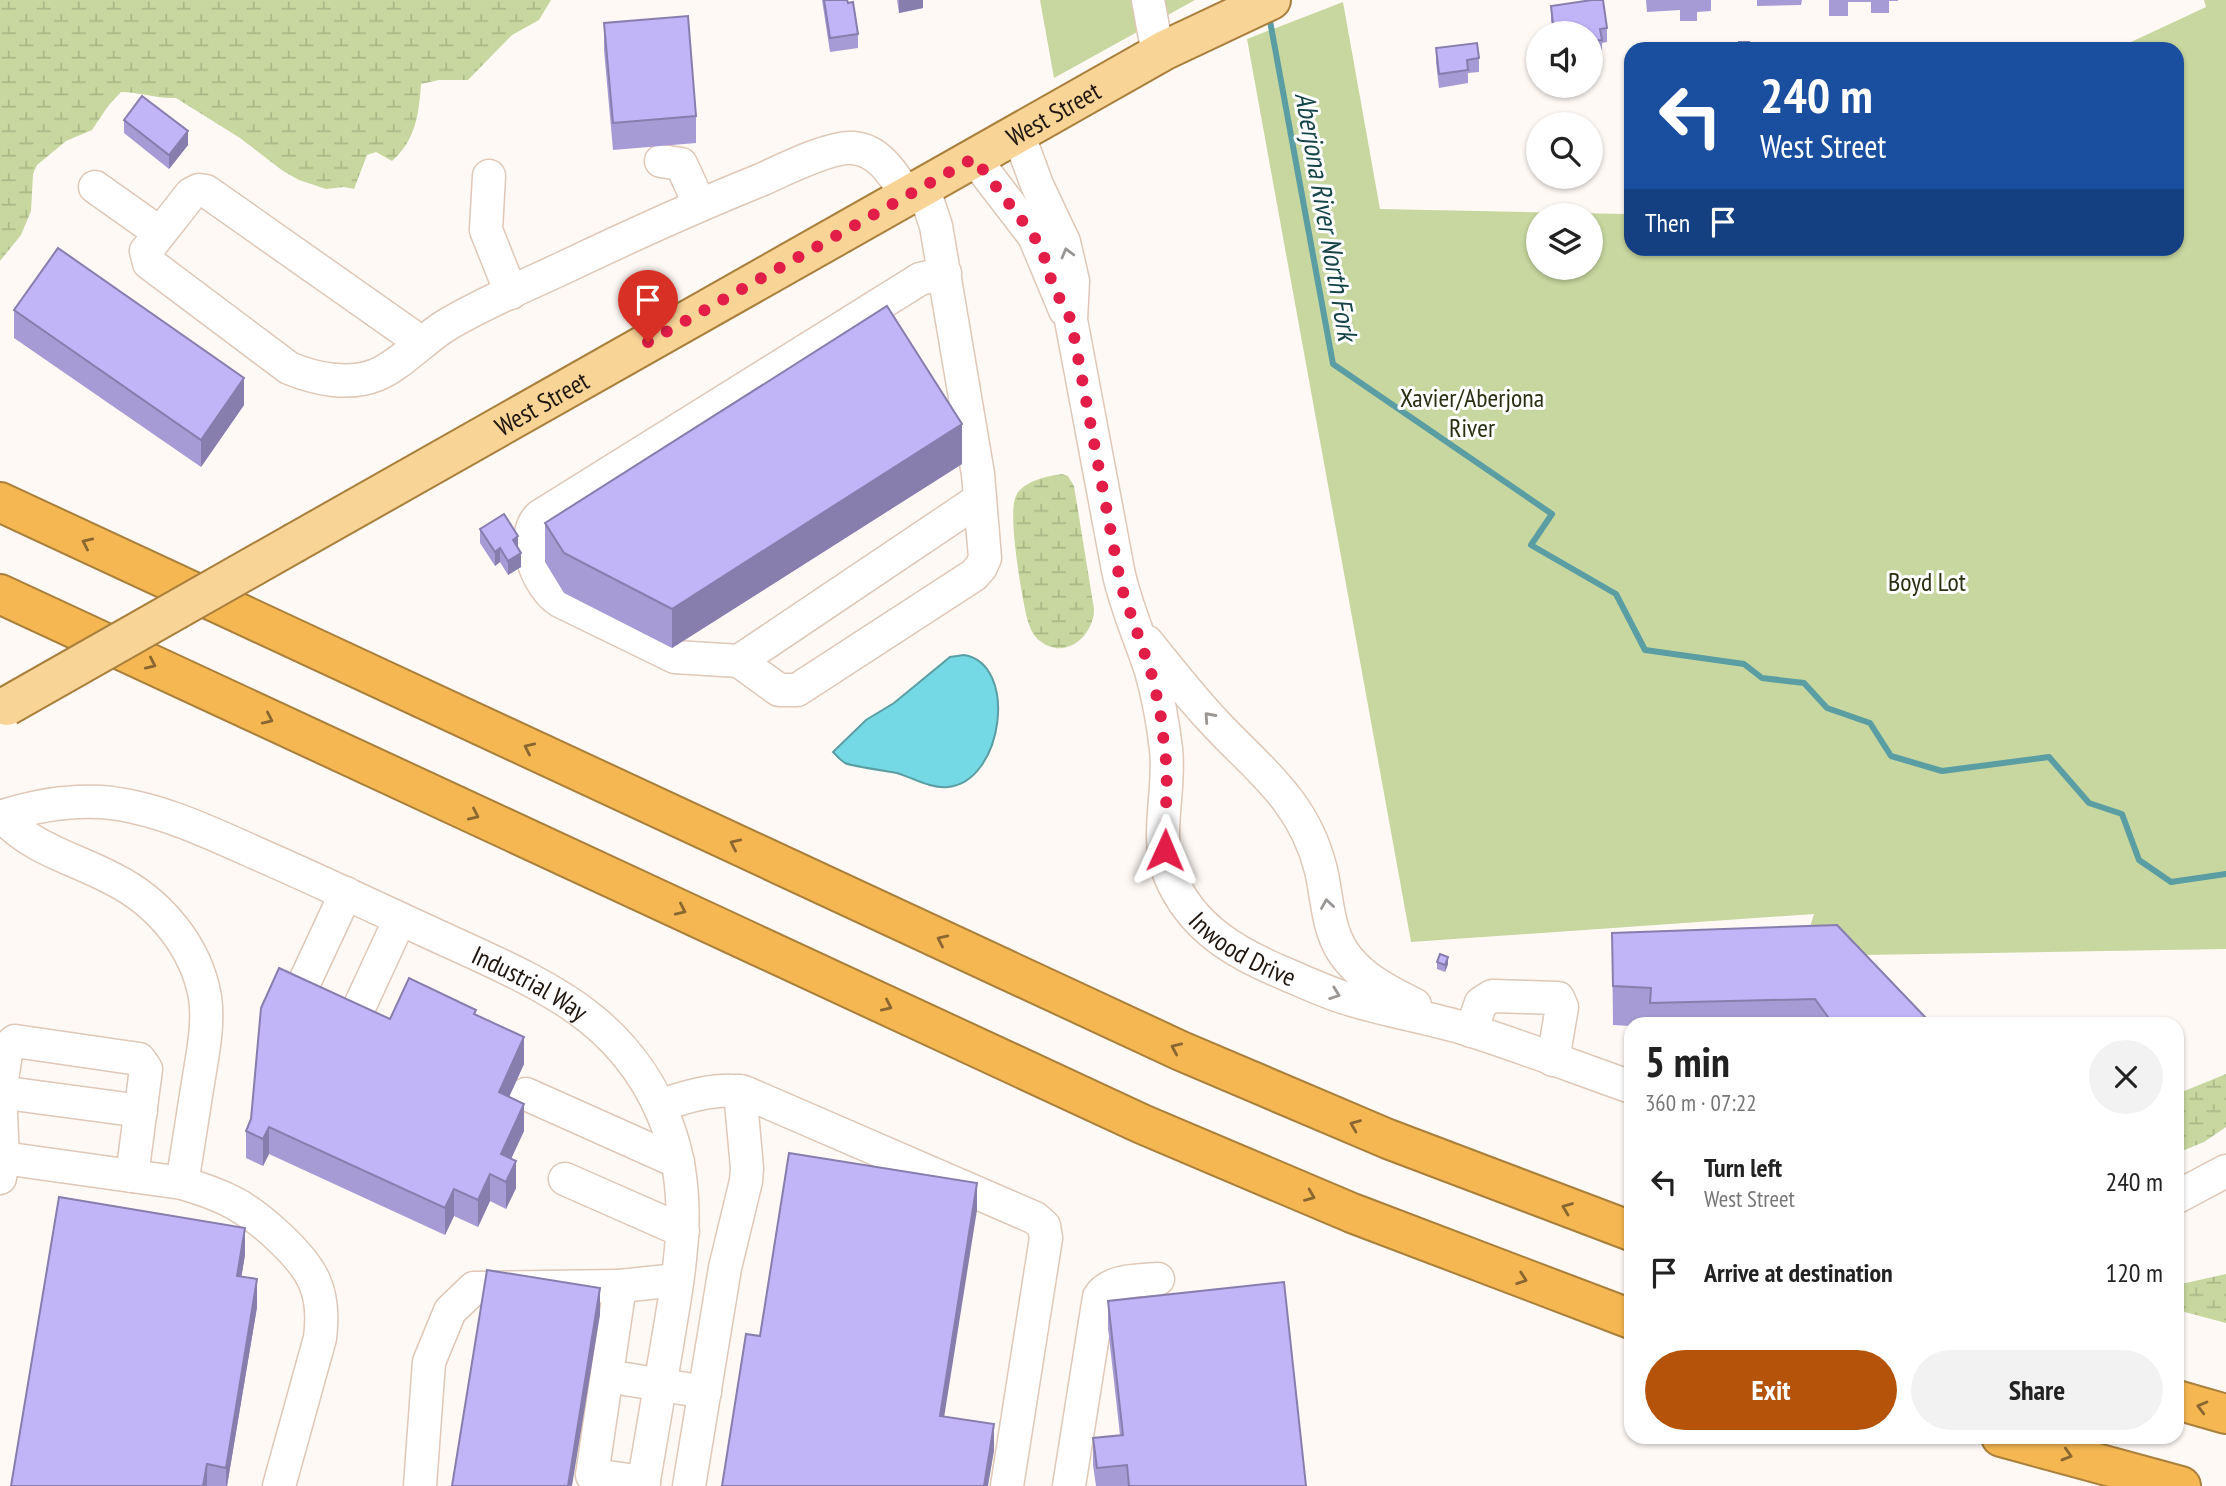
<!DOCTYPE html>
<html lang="en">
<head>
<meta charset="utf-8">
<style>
	body { margin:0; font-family:"PT Sans Narrow",sans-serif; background:#f2f2f2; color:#222; height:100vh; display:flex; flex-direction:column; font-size:26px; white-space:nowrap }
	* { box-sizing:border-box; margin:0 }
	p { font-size:23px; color:#767676 }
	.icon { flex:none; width:38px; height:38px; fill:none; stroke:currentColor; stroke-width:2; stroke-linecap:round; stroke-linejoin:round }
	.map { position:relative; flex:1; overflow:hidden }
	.drawer { position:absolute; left:1624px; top:1017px; width:560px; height:427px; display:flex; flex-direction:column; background:#fff; border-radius:21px; box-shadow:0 2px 5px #0004 }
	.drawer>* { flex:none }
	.top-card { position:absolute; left:1624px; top:42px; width:560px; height:214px; border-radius:21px; box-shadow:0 2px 5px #0004; background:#1a4fa0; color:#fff; overflow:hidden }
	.fabs { position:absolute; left:1526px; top:21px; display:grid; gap:14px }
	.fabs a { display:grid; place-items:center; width:77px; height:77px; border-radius:50%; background:#fff; box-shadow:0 2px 5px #0004; font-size:35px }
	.pin { position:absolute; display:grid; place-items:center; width:60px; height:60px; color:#fff; margin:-72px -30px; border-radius:50% 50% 50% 0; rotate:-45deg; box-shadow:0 0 7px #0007 }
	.pin .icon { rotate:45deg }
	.me { position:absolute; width:77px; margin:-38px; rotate:1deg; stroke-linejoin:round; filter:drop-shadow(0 0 5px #0008) }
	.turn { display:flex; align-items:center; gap:24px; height:147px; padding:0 21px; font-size:32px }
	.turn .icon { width:91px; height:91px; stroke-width:2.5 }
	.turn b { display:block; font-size:49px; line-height:60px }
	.then { display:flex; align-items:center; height:66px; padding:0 21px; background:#0003; gap:14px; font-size:26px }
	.round { display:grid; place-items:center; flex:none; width:74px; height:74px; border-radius:37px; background:#f2f2f2 }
	.headline { display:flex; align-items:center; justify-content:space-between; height:119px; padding:0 21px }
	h1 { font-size:42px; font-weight:700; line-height:52px }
	.cta { display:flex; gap:14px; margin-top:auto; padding:14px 21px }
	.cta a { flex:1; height:80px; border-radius:42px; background:#b45309; color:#fff; font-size:28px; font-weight:700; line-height:80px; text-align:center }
	.cta a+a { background:#f2f2f2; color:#222 }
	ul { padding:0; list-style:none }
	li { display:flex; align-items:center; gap:21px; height:91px; padding:0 21px }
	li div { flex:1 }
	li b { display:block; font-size:26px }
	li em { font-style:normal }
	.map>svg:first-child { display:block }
</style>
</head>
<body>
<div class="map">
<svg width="2226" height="1486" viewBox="0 0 2226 1486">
	<defs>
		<pattern id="wetland-marsh" width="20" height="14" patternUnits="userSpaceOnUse" patternTransform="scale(1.75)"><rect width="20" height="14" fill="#c7d79f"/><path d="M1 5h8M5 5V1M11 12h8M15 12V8" fill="none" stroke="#aab888"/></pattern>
	</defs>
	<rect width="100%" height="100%" fill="#fef9f5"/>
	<path fill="url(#wetland-marsh)" d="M0 0H551L539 20 512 35 468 80H439L421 84C419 113 416 140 392 161L376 152 367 155 354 189 344 187 326 189 299 180 283 171 240 138 176 98C158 99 140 92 121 92L108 106 92 130 66 141 37 165 33 174 31 211 21 235 0 261Z
		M1062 474 1068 476 1074 486 1094 609C1094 636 1065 661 1040 641 1033 636 1029 626 1027 618 1022 597 1007 513 1016 496 1023 481 1047 476 1062 474Z
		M2226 1074V1127L2204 1142 2177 1153V1094Z
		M2226 1274V1323L2177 1310V1285Z"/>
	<path fill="#c7d79f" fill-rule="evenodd" d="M1040 0H1195L1054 78Z
		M2204 0H2226V949L1801 956 1814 914 1411 942 1247 39 1343 2 1380 209 1626 214 1627 143H1631V248H2177V49H2116L2206 7ZM1538 215H1591V268H1538Z"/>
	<path fill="#74d9e4" stroke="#5a9ea4" stroke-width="2" d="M964 655C1019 664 1003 782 948 787 931 789 913 778 897 773 886 771 851 766 845 763 840 760 836 755 833 752L866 720 894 703 950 657Z"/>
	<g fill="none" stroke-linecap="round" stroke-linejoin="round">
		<path stroke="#5a9ea4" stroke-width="6" d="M1270 21 1333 364 1552 514 1531 545 1616 594 1645 650 1744 664 1762 678 1804 683 1827 708 1870 723 1891 756 1942 771 2049 757 2089 803 2122 814 2139 860 2171 882 2226 874"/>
		<defs>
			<g id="minor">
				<path d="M1148 0 1158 54"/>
				<path id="s1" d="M1018 133 1037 185 1064 242 1073 281 1071 320 1118 570C1125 605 1140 637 1151 671 1158 696 1163 723 1166 749 1171 790 1154 837 1170 876 1192 929 1237 954 1288 975 1309 984 1330 994 1352 1000 1388 1011 1425 1017 1460 1027 1518 1045 1574 1067 1631 1087"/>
				<path d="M974 158 1034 236 1065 310"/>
				<path d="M661 161 681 164 700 205"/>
				<path d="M489 176 486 230 511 293"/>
				<path d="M95 187 160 233"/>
				<path d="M945 273 920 279 540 516C518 536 537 587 560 601L675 657 739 661 980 499"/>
				<path d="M422 343 206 191 199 190 191 194 146 251 149 263 289 368C315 379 349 386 376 375 399 366 424 339 445 326 483 303 525 286 565 267 630 236 696 206 763 179 785 169 831 146 853 148 880 150 894 176 907 195"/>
				<path d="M1147 642C1169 669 1191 698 1216 724 1240 750 1268 773 1289 802 1304 822 1315 846 1321 870 1328 900 1327 935 1349 960 1366 981 1392 993 1415 1005"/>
				<path d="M739 661 779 690H797L974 575 981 567 985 558 978 474 936 226 923 187"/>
				<path d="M2 816C33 850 74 858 113 879 159 902 196 946 205 997 209 1023 203 1052 199 1077 193 1113 188 1148 182 1183"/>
				<path id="s2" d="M0 817C33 806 66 800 101 802 155 806 209 832 258 854 313 878 366 903 420 928 473 953 546 982 591 1019 627 1048 654 1087 669 1130 694 1201 679 1273 667 1345 659 1392 651 1439 643 1486"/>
				<path d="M305 981 346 893"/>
				<path d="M357 1012 400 919"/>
				<path d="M1471 1031 1481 1003 1492 996 1558 998 1562 1007 1553 1060"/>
				<path d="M0 1092 141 1111"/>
				<path d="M526 1094 678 1162"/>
				<path d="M660 1106C684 1097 718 1087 744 1092L1035 1218 1044 1226 1046 1238 1007 1486"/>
				<path d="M3 1158 0 1092 7 1048 15 1041 139 1059 146 1069 132 1176"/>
				<path d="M0 1178 3 1158 182 1183C226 1196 246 1206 280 1238 313 1269 326 1291 320 1338L279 1486"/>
				<path d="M565 1179 683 1231"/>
				<path d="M2177 1197 2226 1171"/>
				<path d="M607 1376 705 1392"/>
				<path d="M644 1482 592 1475 620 1286 677 1280"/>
				<path d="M420 1486 429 1362 450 1311 474 1288 620 1286"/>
				<path d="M689 1486 725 1268 746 1181 747 1168 740 1091"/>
				<path d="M1069 1486 1099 1297C1110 1279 1139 1281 1158 1279"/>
			</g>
			<g id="major">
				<path id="s3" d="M296 542 1165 50 1271 0"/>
			</g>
			<path id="highway" d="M0 502 1181 1051 1388 1139 1631 1231
				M0 594 1142 1124 1352 1213 1631 1319
				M2177 1400 2226 1414
				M2001 1437 2181 1486"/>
		</defs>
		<use href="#minor" stroke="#e0c7b6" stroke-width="35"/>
		<use href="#major" stroke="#a97f3b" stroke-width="42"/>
		<use href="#highway" stroke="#a97f3b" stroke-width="42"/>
		<use href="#minor" stroke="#fff" stroke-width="32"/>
		<use href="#major" stroke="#f8d497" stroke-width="38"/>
		<use href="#highway" stroke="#f4b752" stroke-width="38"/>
		<defs>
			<path id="major-bridge" d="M7 706 296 542"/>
		</defs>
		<use href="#major-bridge" stroke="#a97f3b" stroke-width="42" stroke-linecap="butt"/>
		<use href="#major-bridge" stroke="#f8d497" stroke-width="38"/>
	</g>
	<path fill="#a69bd4" d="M822 0H847L858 34V48L830 52Z
		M897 0H923V8L899 13Z
		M1646 0H1711V11L1697 12V21H1680V10L1647 12Z
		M1757 0H1802L1801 5 1757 6Z
		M1829 0H1898V1H1889V13H1871V2H1848V16H1829Z
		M1551 6 1607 28V42L1602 43V54L1591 55V33H1553L1551 20Z
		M604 23 696 116V143L613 150 604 50Z
		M1436 48 1479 58V72L1468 73V83L1439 88 1436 62Z
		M124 120 188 145 169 169 124 133Z
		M14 310 244 405 201 467 14 338Z
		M962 464 672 648 564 593 545 562V523Z
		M480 529 518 549 521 567 508 575 500 562 495 566 480 543Z
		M1612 933 1925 1024H1631V1026L1613 1025Z
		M1437 962 1448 964 1445 972 1437 969Z
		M476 1015 524 1064 509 1097 524 1131 511 1158 516 1188 506 1209 490 1201 478 1227 454 1216 445 1235 269 1154 263 1166 246 1158V1131L390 1019Z
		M245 1255 241 1277 257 1307 227 1486H11Z
		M1108 1301 1306 1486H1096L1093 1465V1438L1120 1435 1108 1328Z"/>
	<path fill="#877ead" d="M899 0H923V8L899 13Z
		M188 131V145L169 169V155Z
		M244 378V405L201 467V440Z
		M962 424V464L672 648V609Z
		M518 536V550L513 540Z
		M500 548V562L495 566V552Z
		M521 553V567L508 575V561Z
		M1448 957V964L1445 972V965Z
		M1925 1017V1024H1916Z
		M524 1037V1064L499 1119V1092Z
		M524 1104V1131L501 1181V1154Z
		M269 1127V1154L263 1166V1139Z
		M516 1161V1188L506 1209V1182Z
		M490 1174V1201L478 1227V1200Z
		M977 1183V1210L940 1443V1416Z
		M454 1189V1216L445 1235V1208Z
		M245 1228V1255L237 1303V1276Z
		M257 1279V1307L227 1486H226V1468Z
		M600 1288V1315L572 1486H568Z
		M994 1424V1451L988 1486H984Z
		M207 1464V1486H203Z"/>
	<path fill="#c1b4f7" stroke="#877ead" stroke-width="2" d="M824 0H847L848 3 853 2 858 34 830 38Z
		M1592 0H1603L1607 28 1600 29 1602 40 1591 41V33H1588V30L1567 33H1554L1551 6Z
		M688 16 696 116 613 123 604 23Z
		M1739 42H1749L1748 48H1739Z
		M1477 43 1479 58 1467 60 1468 70 1439 74 1436 48Z
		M142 96 188 131 169 155 124 120Z
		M58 248 244 378 201 440 14 310Z
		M887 306 962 424 672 609 564 553 545 523Z
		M504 514 518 536 513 540 521 553 508 561 500 548 495 552 480 529Z
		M1837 925 1925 1017 1916 1024H1833L1815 999 1650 1003 1651 988 1613 986 1612 933Z
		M1440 954 1448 957 1445 965 1437 962Z
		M279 968 390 1019 409 978 476 1010 474 1014 524 1037 499 1092 524 1104 501 1154 516 1161 506 1182 490 1174 478 1200 454 1189 445 1208 269 1127 263 1139 246 1131 251 1119 261 1008Z
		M789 1153 977 1183 940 1416 994 1424 984 1486H722L746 1334 760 1336Z
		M59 1197 245 1228 237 1276 257 1279 226 1468 207 1464 203 1486H11Z
		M487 1270 600 1288 568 1486H452Z
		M1284 1282 1306 1486H1129L1127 1465 1097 1468 1093 1438 1123 1435 1108 1301Z"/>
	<defs><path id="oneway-chevron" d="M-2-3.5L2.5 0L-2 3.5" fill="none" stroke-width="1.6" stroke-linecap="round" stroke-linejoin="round" transform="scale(1.75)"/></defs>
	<g stroke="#9a9693">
		<use href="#oneway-chevron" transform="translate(1067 253) rotate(-105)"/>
		<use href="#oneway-chevron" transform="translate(1209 717) rotate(-132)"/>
		<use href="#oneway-chevron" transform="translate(1327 904) rotate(-99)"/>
		<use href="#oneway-chevron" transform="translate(1335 994) rotate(20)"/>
	</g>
	<g stroke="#8a6631">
		<use href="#oneway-chevron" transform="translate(87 543) rotate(-155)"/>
		<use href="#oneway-chevron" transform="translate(151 664) rotate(25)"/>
		<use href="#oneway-chevron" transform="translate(268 719) rotate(25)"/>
		<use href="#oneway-chevron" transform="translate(529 748) rotate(-155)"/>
		<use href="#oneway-chevron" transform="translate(474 815) rotate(25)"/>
		<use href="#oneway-chevron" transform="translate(735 844) rotate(-155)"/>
		<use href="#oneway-chevron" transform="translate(681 910) rotate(25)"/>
		<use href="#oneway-chevron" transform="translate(942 940) rotate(-155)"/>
		<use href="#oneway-chevron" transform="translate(887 1006) rotate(25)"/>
		<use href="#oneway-chevron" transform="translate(1176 1048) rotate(-156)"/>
		<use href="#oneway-chevron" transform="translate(1355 1125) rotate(-158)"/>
		<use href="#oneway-chevron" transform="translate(1310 1196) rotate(22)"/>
		<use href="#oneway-chevron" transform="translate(1567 1208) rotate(-159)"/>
		<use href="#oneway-chevron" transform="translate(1522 1279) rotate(20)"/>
		<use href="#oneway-chevron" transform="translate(2202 1407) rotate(-165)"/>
		<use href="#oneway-chevron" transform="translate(2067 1455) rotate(16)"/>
	</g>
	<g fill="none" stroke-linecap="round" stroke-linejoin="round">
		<path stroke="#e11d48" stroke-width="12" stroke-dasharray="0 21.6" d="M648 342 974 158 1034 236 1045 259 1053 286 1071 320 1121 586 1151 672 1160 710 1167 769 1165 850"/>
	</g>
	<g text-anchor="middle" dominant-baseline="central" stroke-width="6" stroke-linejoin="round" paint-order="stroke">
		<g font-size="26" fill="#1f1610" stroke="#fff">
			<text stroke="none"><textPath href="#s3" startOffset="870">West Street</textPath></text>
			<text stroke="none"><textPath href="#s3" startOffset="282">West Street</textPath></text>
			<text stroke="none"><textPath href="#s1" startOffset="872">Inwood Drive</textPath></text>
			<text stroke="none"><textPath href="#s2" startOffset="570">Industrial Way</textPath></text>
		</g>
		<g font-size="26" fill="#293011" stroke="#fff">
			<text x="1472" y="397">Xavier/Aberjona<tspan x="1472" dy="30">River</tspan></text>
			<text x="1927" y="581">Boyd Lot</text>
		</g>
		<g font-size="28" font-style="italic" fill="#144348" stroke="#fff">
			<text transform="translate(1327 216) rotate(80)">Aberjona River North Fork</text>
		</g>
	</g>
</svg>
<div class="fabs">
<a><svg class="icon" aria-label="sound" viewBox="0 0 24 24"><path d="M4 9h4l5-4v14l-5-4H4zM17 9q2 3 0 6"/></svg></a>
<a><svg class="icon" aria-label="search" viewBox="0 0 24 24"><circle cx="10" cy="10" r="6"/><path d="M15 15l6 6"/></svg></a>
<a><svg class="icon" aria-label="layers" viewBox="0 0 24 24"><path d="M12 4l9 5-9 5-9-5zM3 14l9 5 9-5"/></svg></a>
</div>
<div class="pin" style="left:648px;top:342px;background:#d93025"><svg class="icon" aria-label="arrive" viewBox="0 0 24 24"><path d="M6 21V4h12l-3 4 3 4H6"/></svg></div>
<svg class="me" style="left:1165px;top:850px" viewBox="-20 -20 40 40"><path d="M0-17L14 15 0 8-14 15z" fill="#e11d48" stroke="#fff" stroke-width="4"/></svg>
<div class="top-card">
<div class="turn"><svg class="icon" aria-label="left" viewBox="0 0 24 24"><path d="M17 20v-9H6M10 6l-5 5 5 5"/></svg><div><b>240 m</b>West Street</div></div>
<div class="then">Then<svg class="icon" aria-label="arrive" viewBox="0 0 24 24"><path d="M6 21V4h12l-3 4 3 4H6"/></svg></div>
</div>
<section class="drawer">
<div class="headline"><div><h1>5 min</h1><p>360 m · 07:22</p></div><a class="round"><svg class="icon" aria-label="close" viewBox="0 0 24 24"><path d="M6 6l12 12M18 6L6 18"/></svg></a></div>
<ul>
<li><svg class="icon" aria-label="left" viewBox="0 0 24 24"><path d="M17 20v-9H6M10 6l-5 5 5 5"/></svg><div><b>Turn left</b><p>West Street</p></div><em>240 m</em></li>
<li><svg class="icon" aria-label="arrive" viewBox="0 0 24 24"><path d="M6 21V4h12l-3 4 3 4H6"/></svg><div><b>Arrive at destination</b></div><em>120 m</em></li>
</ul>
<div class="cta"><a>Exit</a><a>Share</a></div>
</section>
</div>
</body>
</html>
